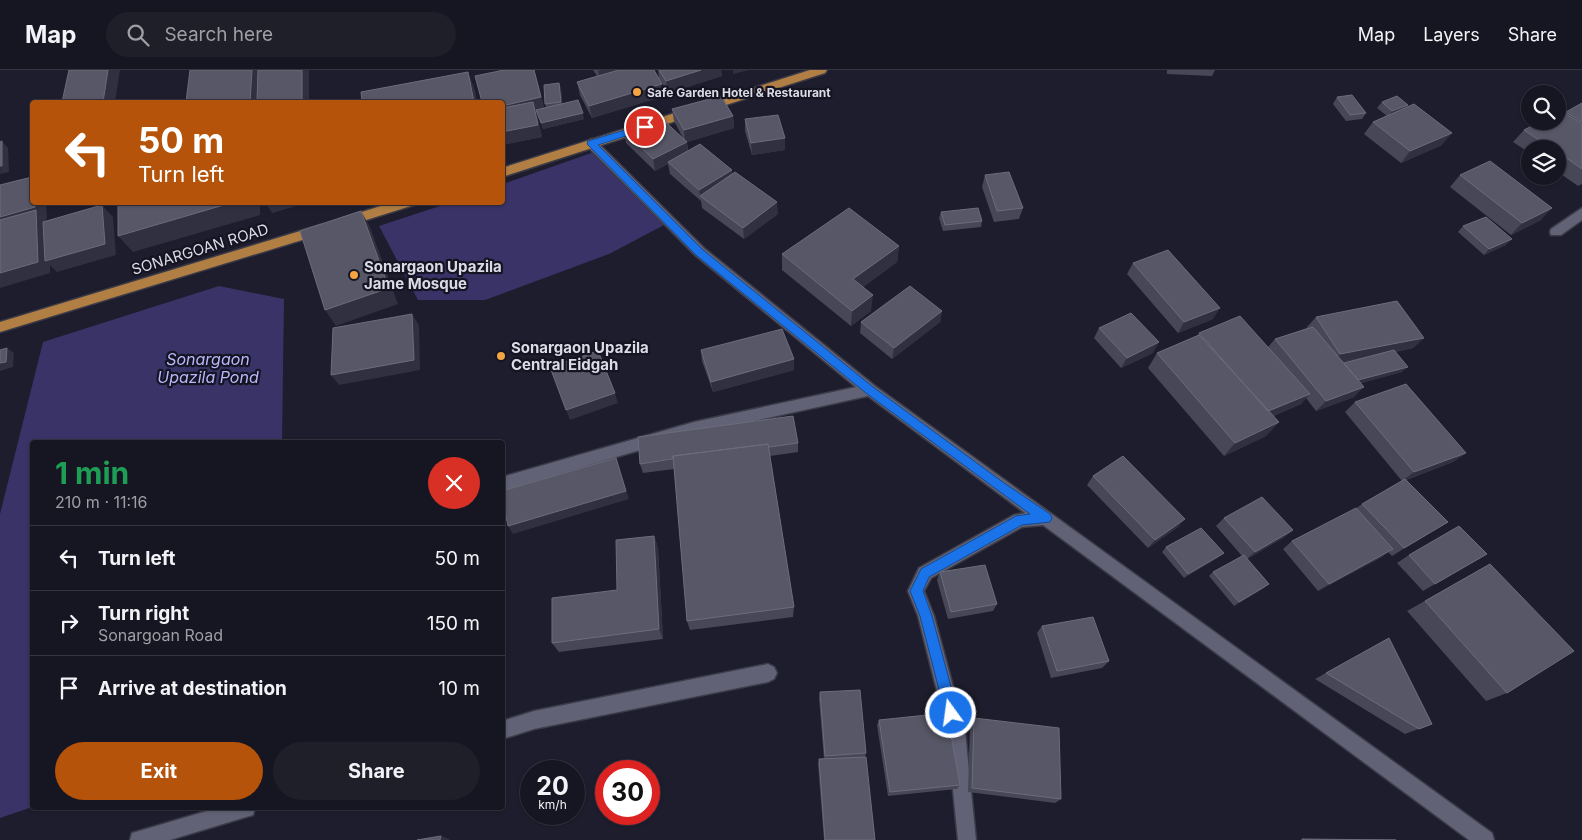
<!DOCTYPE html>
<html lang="en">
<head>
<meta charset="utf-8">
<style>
	body { margin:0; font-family:Inter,sans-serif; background:#1f1f2a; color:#f1f3f6; height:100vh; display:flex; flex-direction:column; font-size:19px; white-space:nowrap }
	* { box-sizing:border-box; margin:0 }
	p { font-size:16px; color:#9e9fa5 }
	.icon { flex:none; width:28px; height:28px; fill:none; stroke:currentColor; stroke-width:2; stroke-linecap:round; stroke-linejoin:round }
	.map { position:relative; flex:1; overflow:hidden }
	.sheet { position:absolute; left:30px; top:370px; width:475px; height:370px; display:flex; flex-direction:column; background:#161622; border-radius:5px; box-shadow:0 1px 4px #0004,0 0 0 1px #353540 }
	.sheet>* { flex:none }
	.top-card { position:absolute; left:30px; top:30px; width:475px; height:105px; border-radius:5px; box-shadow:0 1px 4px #0004,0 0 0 1px #353540; background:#b45309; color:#fff; overflow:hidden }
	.buttons { position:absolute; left:1521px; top:15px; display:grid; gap:10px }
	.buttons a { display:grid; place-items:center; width:45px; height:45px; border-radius:50%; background:#161622; box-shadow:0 1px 4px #0004,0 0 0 1px #353540; font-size:25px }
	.speed { position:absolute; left:520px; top:690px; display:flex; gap:10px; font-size:25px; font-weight:700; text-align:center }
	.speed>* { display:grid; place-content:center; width:65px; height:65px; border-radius:50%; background:#161622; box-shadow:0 1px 4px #0004,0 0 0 1px #353540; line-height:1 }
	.speed small { font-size:12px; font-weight:400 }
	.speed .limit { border:8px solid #d22; background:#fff; color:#111 }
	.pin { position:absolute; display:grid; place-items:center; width:42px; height:42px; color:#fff; margin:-21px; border:2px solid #fff; border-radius:50%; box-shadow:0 1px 5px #0007 }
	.me { position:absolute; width:55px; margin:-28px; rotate:346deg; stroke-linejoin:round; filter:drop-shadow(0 0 4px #0008) }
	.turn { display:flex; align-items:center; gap:18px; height:105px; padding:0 25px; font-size:22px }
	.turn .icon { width:65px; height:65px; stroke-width:2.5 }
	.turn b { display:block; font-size:35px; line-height:42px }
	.round { display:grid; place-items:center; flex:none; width:52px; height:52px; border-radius:26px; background:#1f1f2a }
	.summary { display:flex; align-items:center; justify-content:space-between; height:85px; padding:0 25px }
	h1 { font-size:30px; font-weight:700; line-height:38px; color:#1e9e55 }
	.button { display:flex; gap:10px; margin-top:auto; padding:10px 25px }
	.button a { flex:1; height:58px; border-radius:30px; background:#b45309; color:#fff; font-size:20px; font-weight:700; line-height:58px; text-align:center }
	.button a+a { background:#1f1f2a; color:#f1f3f6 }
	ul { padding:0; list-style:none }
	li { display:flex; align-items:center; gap:15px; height:65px; padding:0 25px; border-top:1px solid #353540 }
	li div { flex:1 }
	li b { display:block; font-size:19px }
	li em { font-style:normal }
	header { display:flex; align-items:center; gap:30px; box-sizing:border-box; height:70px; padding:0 25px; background:#161622; border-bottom:1px solid #353540 }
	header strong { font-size:24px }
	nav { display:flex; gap:28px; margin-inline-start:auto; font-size:18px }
	.search { width:350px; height:45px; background:#1f1f2a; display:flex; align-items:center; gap:12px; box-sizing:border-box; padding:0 18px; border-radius:28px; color:#9e9fa5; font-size:19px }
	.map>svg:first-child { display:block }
</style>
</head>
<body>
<header>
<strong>Map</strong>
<div class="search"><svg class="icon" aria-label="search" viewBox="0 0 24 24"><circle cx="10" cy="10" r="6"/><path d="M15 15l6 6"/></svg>Search here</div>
<nav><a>Map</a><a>Layers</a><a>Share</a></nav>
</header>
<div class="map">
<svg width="1582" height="770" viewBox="0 0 1582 770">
	<rect width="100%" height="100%" fill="#1e1d2d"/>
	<path fill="#393368" d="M597 81 638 127 666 154 609 184 485 230H418L379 156 449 133 502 132 503 114Z
		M219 216 284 229 282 372H32V737L0 748V444L43 272Z"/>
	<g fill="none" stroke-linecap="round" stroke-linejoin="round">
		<defs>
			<path id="minor" d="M591 69 595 70 705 179 875 316 1492 763 1494 770H1469L1043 455 1022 457 931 508 924 521 934 546 965 661 976 770H958L947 661 918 546 908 521 919 498 1014 445 1025 443 868 326 694 364 502 421V407L694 352 856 317 695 185 587 76 585 73Z
				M1582 138V150L1561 165H1551L1550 162 1551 159Z
				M768 594 774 597 777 603 774 609 768 612 534 659 502 669V651L534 641Z
				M217 738H255L253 745 246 747 170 770H130L132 763 139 761Z"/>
			<path id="major" d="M810 0H827L825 3 502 107V98Z
				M393 132H416L414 135 344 157 340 155 338 152 340 149Z
				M320 155 325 157 326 160 325 163 0 262V252Z"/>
		</defs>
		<use href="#minor" stroke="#3b3a47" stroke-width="3"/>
		<use href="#major" stroke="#3b3a47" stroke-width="3"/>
		<use href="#minor" fill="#626276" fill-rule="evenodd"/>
		<use href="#major" fill="#b17f43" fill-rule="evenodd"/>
	</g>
	<path fill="#474758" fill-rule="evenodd" d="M534 0 544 38 546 37 545 34 559 13 561 19 562 34 584 49 543 59 537 41 536 42 542 67 502 75Z
		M593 0H654L664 26 592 48 580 25 577 12 597 6Z
		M658 0H721L722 6 668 23 659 8Z
		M1167 0H1215L1212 6 1167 4Z
		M1337 27 1366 43 1362 49 1346 51 1333 34Z
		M1382 32 1408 35 1406 38 1442 75 1401 93 1364 64 1373 52 1387 46 1377 38Z
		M1582 33V114L1578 116 1558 102V79H1530V83L1513 72 1524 60 1564 43Z
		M672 39 733 46 734 58 687 72 688 81 732 105 778 144 744 169 702 138 701 131 670 104 668 94 655 101 626 73 624 61 683 68 674 51Z
		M745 49 785 80 752 85 745 61Z
		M985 105 1023 138 1019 149 994 152 982 117Z
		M1460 105 1541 150 1511 165 1450 117Z
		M941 142 982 151 981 157 943 161 939 148Z
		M1463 156 1506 175 1484 185 1458 162Z
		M899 176 897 192 863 217 871 241 851 256 782 200V184Z
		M1133 193 1213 249 1178 263 1127 204Z
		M942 241 940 252 892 289 860 263 861 252Z
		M1316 247 1424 268 1413 278 1395 282 1402 302 1361 313 1354 327 1316 341 1306 328 1301 334 1273 346 1279 352 1266 366 1224 386 1148 298 1157 283 1197 266 1199 263 1268 277 1275 269 1307 258V257ZM1369 287 1344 293 1343 292Z
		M1099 258 1153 283 1121 298 1094 268Z
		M701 280 794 289V300L713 322 702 291Z
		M1355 332 1466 383 1453 392 1406 410 1448 452 1392 486 1388 482 1382 487 1318 521 1283 479 1292 471 1355 439 1362 434 1402 411 1345 342Z
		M798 373V382L770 386 794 537 793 547 690 560 687 551 674 399 643 403 640 394Z
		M1093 406 1178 457 1148 478 1087 415Z
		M1224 448 1293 460 1283 468 1247 489 1269 514 1264 518 1234 536 1209 506 1213 502 1242 486 1216 456Z
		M654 466 658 478 663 569 559 582 552 573 617 520Z
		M1166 477 1224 483 1219 487 1184 508 1162 482Z
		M1487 484 1423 521 1397 493 1409 485Z
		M1490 494 1507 623 1486 631 1407 541Z
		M940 502 997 534 993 541 948 549 937 510Z
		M1042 556 1109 591 1102 598 1051 608 1037 563Z
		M1389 568 1432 654 1405 664 1315 609Z
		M820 622 866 683 865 687 875 770H824L818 694 819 689H824L819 628Z
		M974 648 1061 729 1055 733 968 722 970 653Z
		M879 650 960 715 957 719 888 726 877 655Z"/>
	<path fill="#303040" d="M108 0H120L115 32H103Z
		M252 0H263L262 32H250Z
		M302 0H309V32H302Z
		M534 0 545 40 536 42 542 67 502 75V36Z
		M601 0H636L601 13 598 1Z
		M701 0H721L722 6 668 23 666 11Z
		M733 0H749L733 4Z
		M468 2 475 20 477 32H474Z
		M559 13 561 19 563 38 561 32Z
		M662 14 664 26 592 48 589 36Z
		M1408 35 1403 41 1388 47 1392 41Z
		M583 43 584 49 543 59 541 53Z
		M733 46 734 58 687 72 688 84 668 92V94L655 101 653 89 685 72 684 60Z
		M1452 63 1442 75 1401 93 1410 81Z
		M785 68V80L752 85 751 73Z
		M2 71 8 78 9 102 0 104Z
		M732 100V112L700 126 701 131 699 120Z
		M35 132H46L47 149H45L48 152 102 135 113 147 116 185 57 202 50 195V203L0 218V147Z
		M234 132H260V145L133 182 118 166Z
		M265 132H310L272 143Z
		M777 132 778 144 744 169 743 158Z
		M1552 138 1541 150 1511 165 1522 153Z
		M361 141 370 157 398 234 336 256 325 240Z
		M1512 169 1506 175 1484 185 1489 179Z
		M899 176 897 192 852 225 853 209Z
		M873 225 871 241 851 256 852 241Z
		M1220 238 1213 249 1178 263 1184 252Z
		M942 241 940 252 892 289 894 278Z
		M412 244 419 255 420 300 339 315 331 305Z
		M1424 268 1413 278 1330 294 1340 284Z
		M1159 272 1153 283 1121 298 1127 288Z
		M7 278 14 283 13 297 0 301V293Z
		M794 289V300L713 322 711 312Z
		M1408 297 1402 302 1350 316 1355 311Z
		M1364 317 1354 327 1316 341 1326 331Z
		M615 323 618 333 570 350 566 340Z
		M1310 324 1301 334 1259 351 1268 342Z
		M1279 352 1266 366 1224 386 1235 373Z
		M1466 383 1453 392 1402 411 1414 402Z
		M616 388 629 429 513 464 508 456Z
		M1185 449 1178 457 1148 478 1155 470Z
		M1448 452 1435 460 1392 486 1404 478Z
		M1293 460 1283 468 1245 490 1255 482Z
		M654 466 658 478 663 569 659 559Z
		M1393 479 1382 487 1318 521 1329 514Z
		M1224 483 1219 487 1184 508 1188 504Z
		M1269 514 1264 518 1234 536 1239 532Z
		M441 766 449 769V770H440Z"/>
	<path fill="#575767" stroke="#6c6c7b" d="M69 0H108L103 32H62Z
		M190 0H252L250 32H186Z
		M258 0H302V32H257Z
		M504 0H534L541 27 502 36V32H482L475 6Z
		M619 0H654L662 14 589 36 577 12Z
		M659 0H701L666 11Z
		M468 2 474 32H362L361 22Z
		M559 13 561 32 545 34 544 15Z
		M1352 25 1366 43 1350 45 1337 27Z
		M721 26 733 46 684 60 672 39Z
		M1397 26 1408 35 1392 41 1382 32Z
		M578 30 583 43 541 53 536 40Z
		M533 32 538 55 502 62V38Z
		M1582 33V52L1566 42Z
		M1414 34 1452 63 1410 81 1373 52Z
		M1561 41 1582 54V99L1558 82V79H1552L1524 60 1541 51H1558V43Z
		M657 44 687 72 653 89 624 61Z
		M778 45 785 68 751 73 745 49Z
		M2 71V96H0V72Z
		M700 74 732 100 699 120 668 92Z
		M1490 91 1552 138 1522 153 1460 105Z
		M735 102 777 132 743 158 700 126Z
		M1009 102 1023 138 997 141 985 105Z
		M32 107V132H35V137L0 147V115Z
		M120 132H234L118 166V133Z
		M102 135 105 174 45 191 43 152Z
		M849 138 899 176 853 209 873 225 852 241 782 184Z
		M978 138 982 151 945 155 941 142Z
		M36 140 38 192 0 203V150Z
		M361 141 389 218 325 240 300 161Z
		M1486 147 1512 169 1489 179 1463 156Z
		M1168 180 1220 238 1184 252 1133 193Z
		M910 216 942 241 894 278 861 252Z
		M1397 231 1424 268 1340 284 1316 247Z
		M1131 243 1159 272 1127 288 1099 258Z
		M412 244 414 290 331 305 333 258Z
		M1240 246 1310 324 1268 341 1199 263Z
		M1313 257 1364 317 1326 331 1275 269Z
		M782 259 794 289 711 312 701 280Z
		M1199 265 1279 352 1235 373 1157 283Z
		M7 278 6 292 0 293V280Z
		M1394 280 1408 297 1358 310 1344 293Z
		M598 281 615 323 566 340 550 297Z
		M1406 314 1466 383 1414 402 1355 332Z
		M793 346 798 373 769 377 768 374 673 386V389L640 394 638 367Z
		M768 374 794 537 687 551 673 386Z
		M1123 386 1185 449 1155 470 1093 406Z
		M616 388 626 421 508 456 502 427V421Z
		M1405 409 1448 452 1404 478 1362 434Z
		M1262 427 1293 460 1255 482 1224 448Z
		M1356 438 1393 479 1329 514 1292 471Z
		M1459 456 1487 484 1435 514 1409 485Z
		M1201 458 1224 483 1188 504 1166 477Z
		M654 466 659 559 552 573V528L617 520 616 470Z
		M1244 485 1269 514 1239 532 1213 502Z
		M1490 494 1574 581 1507 623 1425 531Z
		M985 495 997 534 951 542 940 502Z
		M1093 547 1109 591 1057 601 1042 556Z
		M1389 568 1432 654 1419 659 1326 603Z
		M860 620 866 683 825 686 820 622Z
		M947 643 960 715 890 722 879 650Z
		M974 648 1059 658 1061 729 972 718Z
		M866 687 875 770H825L819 689Z
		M441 766 440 770H417Z
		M1302 769 1396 770H1302Z"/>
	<path fill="#1a73e8" stroke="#114b97" d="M645 54 648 55V59L598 75 703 180 873 317 1004 413 1050 444 1052 448 1050 452 1022 455 929 507 923 521 932 546 958 643 956 647 951 649 947 647 945 643 920 546 910 521 921 499 1016 446 1030 444 866 323 696 185 587 74 588 71Z"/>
	<g fill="#f4a443" stroke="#151423" stroke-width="2">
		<circle cx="637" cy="22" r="5"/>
		<circle cx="354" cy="205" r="5"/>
		<circle cx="501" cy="286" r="5"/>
	</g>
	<g text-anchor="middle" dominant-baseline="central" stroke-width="4.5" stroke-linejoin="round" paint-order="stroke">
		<g font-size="12" font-weight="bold" fill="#dbdbe6" stroke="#151423" text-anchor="start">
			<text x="647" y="22">Safe Garden Hotel &amp; Restaurant</text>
		</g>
		<g font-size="15" fill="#dbdbe6" stroke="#151423">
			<text transform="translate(200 179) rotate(-17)">SONARGOAN ROAD</text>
		</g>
		<g font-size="15" font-weight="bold" fill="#dbdbe6" stroke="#151423" text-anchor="start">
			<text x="364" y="196">Sonargaon Upazila<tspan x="364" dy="17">Jame Mosque</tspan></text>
			<text x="511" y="277">Sonargaon Upazila<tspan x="511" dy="17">Central Eidgah</tspan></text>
		</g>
		<g font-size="16" font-style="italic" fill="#bab7fb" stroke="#151423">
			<text x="208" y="289">Sonargaon<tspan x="208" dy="18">Upazila Pond</tspan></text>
		</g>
	</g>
</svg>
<div class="buttons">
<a><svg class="icon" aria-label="search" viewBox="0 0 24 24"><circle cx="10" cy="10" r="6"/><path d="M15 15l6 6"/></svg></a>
<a><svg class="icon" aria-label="layers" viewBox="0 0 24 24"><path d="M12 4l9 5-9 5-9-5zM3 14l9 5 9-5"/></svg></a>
</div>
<div class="speed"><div>20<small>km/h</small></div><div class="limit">30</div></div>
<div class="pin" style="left:645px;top:57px;background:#d93025"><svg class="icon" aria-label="arrive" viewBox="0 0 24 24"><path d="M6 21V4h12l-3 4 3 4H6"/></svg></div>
<svg class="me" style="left:951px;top:643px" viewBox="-20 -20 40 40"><circle r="17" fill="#1a73e8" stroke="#fff" stroke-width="3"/><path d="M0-11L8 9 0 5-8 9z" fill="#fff"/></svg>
<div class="top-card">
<div class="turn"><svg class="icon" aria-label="left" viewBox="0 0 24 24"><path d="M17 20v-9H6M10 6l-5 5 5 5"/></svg><div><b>50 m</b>Turn left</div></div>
</div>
<section class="sheet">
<div class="summary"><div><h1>1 min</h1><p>210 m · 11:16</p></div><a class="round" style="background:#d93025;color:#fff"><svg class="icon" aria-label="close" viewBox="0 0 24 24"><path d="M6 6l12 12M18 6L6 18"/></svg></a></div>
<ul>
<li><svg class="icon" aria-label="left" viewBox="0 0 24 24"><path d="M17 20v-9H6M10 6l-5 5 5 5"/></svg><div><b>Turn left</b></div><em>50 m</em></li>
<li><svg class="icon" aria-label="right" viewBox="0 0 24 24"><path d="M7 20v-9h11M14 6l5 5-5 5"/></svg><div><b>Turn right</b><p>Sonargoan Road</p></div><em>150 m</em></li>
<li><svg class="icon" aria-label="arrive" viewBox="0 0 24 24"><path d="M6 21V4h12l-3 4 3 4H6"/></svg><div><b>Arrive at destination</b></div><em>10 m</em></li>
</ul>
<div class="button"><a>Exit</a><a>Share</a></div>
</section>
</div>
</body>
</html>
